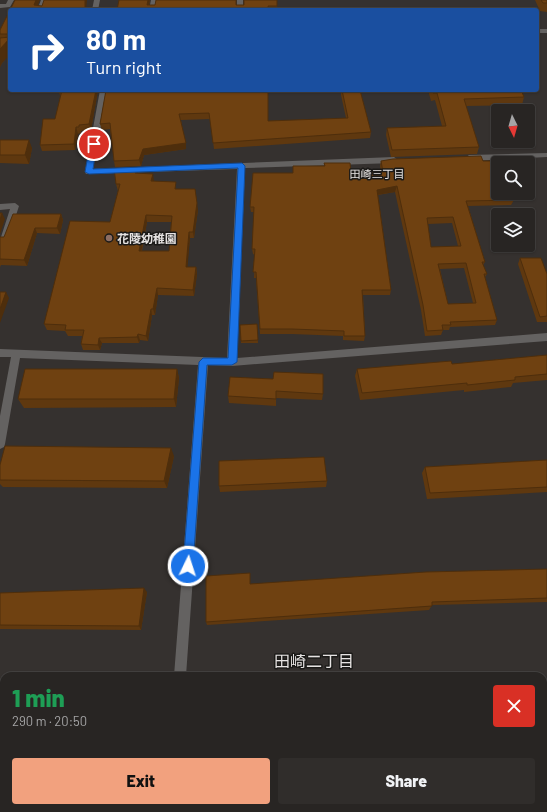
<!DOCTYPE html>
<html lang="en">
<head>
<meta charset="utf-8">
<style>
	body { margin:0; font-family:Barlow,"Noto Sans JP",sans-serif; background:#302d2b; color:#f1f3f6; height:100vh; display:flex; flex-direction:column; font-size:15px; white-space:nowrap }
	* { box-sizing:border-box; margin:0 }
	p { font-size:13px; color:#a5a5a6 }
	.icon { flex:none; width:22px; height:22px; fill:none; stroke:currentColor; stroke-width:2; stroke-linecap:round; stroke-linejoin:round }
	.map { position:relative; flex:1; overflow:hidden }
	.drawer { position:absolute; left:0px; top:672px; width:547px; height:140px; display:flex; flex-direction:column; background:#282523; border-radius:12px 12px 0 0; box-shadow:0 1px 3px #0004,0 0 0 1px #444241 }
	.drawer>* { flex:none }
	.banner { position:absolute; left:8px; top:8px; width:531px; height:84px; border-radius:4px; box-shadow:0 1px 3px #0004,0 0 0 1px #444241; background:#1a4fa0; color:#fff; overflow:hidden }
	.needle { width:26px; rotate:175deg }
	.fabs { position:absolute; left:491px; top:104px; display:grid; gap:8px }
	.fabs a { display:grid; place-items:center; width:44px; height:44px; border-radius:4px; background:#282523; box-shadow:0 1px 3px #0004,0 0 0 1px #444241; font-size:20px }
	.pin { position:absolute; display:grid; place-items:center; width:34px; height:34px; color:#fff; margin:-17px; border:2px solid #fff; border-radius:50%; box-shadow:0 1px 4px #0007 }
	.me { position:absolute; width:44px; margin:-22px; rotate:4deg; stroke-linejoin:round; filter:drop-shadow(0 0 3px #0008) }
	.turn { display:flex; align-items:center; gap:14px; height:84px; padding:0 12px; font-size:18px }
	.turn .icon { width:52px; height:52px; stroke-width:2.5 }
	.turn b { display:block; font-size:28px; line-height:34px }
	.round { display:grid; place-items:center; flex:none; width:42px; height:42px; border-radius:4px; background:#302d2b }
	.overview { display:flex; align-items:center; justify-content:space-between; height:68px; padding:0 12px }
	h1 { font-size:24px; font-weight:800; line-height:30px; color:#1e9e55 }
	.primary-button { display:flex; gap:8px; margin-top:auto; padding:8px 12px }
	.primary-button a { flex:1; height:46px; border-radius:4px; background:#f2a17e; color:#111; font-size:16px; font-weight:800; line-height:46px; text-align:center }
	.primary-button a+a { background:#302d2b; color:#f1f3f6 }
	.map>svg:first-child { display:block }
</style>
</head>
<body>
<div class="map">
<svg width="547" height="812" viewBox="0 0 547 812">
	<rect width="100%" height="100%" fill="#35312f"/>
	<g fill="none" stroke-linecap="round" stroke-linejoin="round">
		<path fill="#646261" fill-rule="evenodd" d="M8 0H14L10 7 0 8V4H6Z
			M41 0H47L43 10H37Z
			M94 0H100L98 10H92Z
			M151 0H157L155 10H149Z
			M237 0H243V10H237Z
			M537 29H547V33H537Z
			M100 90H108L93 169 394 157 398 160 394 163 245 168 237 358 547 333V341L232 366 208 365 186 676H174L198 365 20 358 5 444 4 447 0 449V416L11 357H0V349L227 358 237 169 86 174 85 172Z
			M547 153V157L469 161 465 158 469 155Z
			M15 203 19 206 9 237 8 239H2L1 237 10 209 0 210V204Z
			M164 808H178V812H164Z"/>
	</g>
	<path fill="#5f380f" fill-rule="evenodd" d="M119 0H150L149 5H155L236 0V5H244L277 0V10H117Z
		M535 0H547V12L540 11Z
		M10 10V54L2 63 0 67V30Z
		M58 90H98L91 130 81 131V133L78 134 75 150 42 151 40 145 55 119 61 95H60Z
		M106 90 268 121 346 118 341 95V90H360L371 132 370 138 214 149 210 119 181 120 186 149 144 155 141 166 115 167 114 161 110 129 102 130 100 124Z
		M428 90H521L524 97 522 105 466 106 479 147 477 154 391 157 386 135 387 128 442 126 435 100 431 101Z
		M0 140 32 148 29 164 0 163Z
		M381 161H483L498 193 514 200 511 205 468 206 485 262 483 265 487 274 485 277 497 320 495 325 450 327 449 330H443L441 335 425 336 421 310 395 192 378 195 391 290 390 295H363L365 336 364 341 343 340V336L292 334H260L256 278H254L255 255 253 254 252 249 254 212H251L250 207 292 173 324 166V163L351 172H381L380 166ZM452 223 458 246 431 247 428 224ZM464 268 473 303 448 304 440 269Z
		M137 167 138 173 154 181 177 189 198 210 194 238H190L187 267H196L197 274 194 296 158 295 155 315H152L148 341 140 340 139 343H102L100 350H83L81 344 82 336H68L65 331 47 330 44 324 110 222 118 191 116 184ZM147 222H171L169 251H142Z
		M61 214 63 220 60 234 37 233 27 266 1 265 0 267V237H4Z
		M520 258 547 274V322H537L518 264Z
		M257 324 258 343H241L240 325Z
		M547 355V380L513 383 511 387 464 392V390L360 400 355 376 357 369 452 364Z
		M177 369 179 378 176 407 24 408 18 399Z
		M230 377 323 394 322 400 276 398V406L229 403 228 396Z
		M174 456 167 488 3 487 0 484V465Z
		M547 460V492L427 499 422 473 425 467Z
		M327 481 326 487 220 492 219 486Z
		M547 569V602L432 605 429 610 207 625 206 622 250 584Z
		M147 592 141 630 0 629V593Z"/>
	<path fill="#4e2e0c" d="M36 0H40L36 10 34 5Z
		M85 0H87L86 10H85Z
		M148 0H150L148 10 147 5Z
		M10 38V54L2 63 0 67V49Z
		M96 90H98L91 130 89 124Z
		M76 127 78 134 75 150 74 144Z
		M29 140 32 148 29 164 25 155Z
		M186 143V149L144 155 141 166 139 160 143 149Z
		M137 167 138 174 135 173Z
		M153 174 154 181H151Z
		M397 186 395 192 376 195 377 190Z
		M195 189 198 210 194 238 193 232Z
		M2 213 5 219 0 234V220Z
		M61 214 63 220 60 234 57 228Z
		M146 215 147 222 140 258 139 251Z
		M35 228 37 233 27 266 24 260Z
		M189 232 190 238 187 273 186 267Z
		M196 267 197 274 194 296 193 290Z
		M157 288 158 295 155 315 153 309Z
		M6 292 9 298 0 323V309Z
		M151 309 152 315 148 341 146 336Z
		M138 334 140 340 139 343 137 337Z
		M99 338 102 343 100 350 98 345Z
		M177 369 179 378 176 407 174 399Z
		M171 448 174 456 167 488 164 481Z
		M144 588 147 592 141 630 139 626Z"/>
	<path fill="#6f4111" stroke="#4e2e0c" fill-rule="evenodd" d="M15 0H36L34 5 42 6 44 0H85V10H10Z
		M119 0H148L147 5H155L156 0H236V5H244V0H277V6H268L269 10H117Z
		M541 0H547V3H543Z
		M10 10V34H0V30Z
		M10 37V38L0 49V38Z
		M62 90H96L89 124 79 125V127H76L74 144 40 145 43 119H55Z
		M106 90H268V121L348 118 342 90H360L371 132 213 143 209 113 179 114 186 143 143 149 139 160 114 161 110 123 100 124Z
		M432 90H521L524 97 464 99 479 147 392 150 387 128 446 126 437 93H433Z
		M0 140H29L25 155H0Z
		M481 156 483 161H498V193H511L514 200 466 201 485 262H482L487 274H484L497 320 450 322 451 325H442L443 330 427 331 423 305 397 186 377 190 391 290H362L365 336H344V331L292 329H260L256 272H253L255 249H252L254 207H250L253 173H293V166H325L324 163H350L351 172H383L381 161 393 159ZM453 217 461 246 431 247 427 218ZM466 263 476 303 448 304 438 264Z
		M137 167 135 173 153 174 151 181 176 182 175 189H195L197 203 193 232H189L186 267H196L193 290 157 288 153 309H151L146 336 138 334 137 337 99 338 98 345 81 344 84 330H65L66 325 44 324 70 221 110 222 120 184H116L114 168ZM146 215 172 216 169 251H139Z
		M0 213H2L0 220Z
		M13 214H61L57 228H35L24 260 0 259V237H4Z
		M520 258H541L547 274V316L540 317Z
		M0 292H6L0 309Z
		M257 324 258 340 241 341 240 325Z
		M547 355V374L515 377V380L467 385V383L362 393 357 369 451 361 452 364Z
		M25 369H177L174 399H18Z
		M274 372 323 374V394L276 391V399L228 396 230 377 273 379Z
		M5 446 171 448 164 481 0 480V465Z
		M324 457 327 481 219 486V461Z
		M547 460V487L430 493 425 467Z
		M547 569V598L432 602V606L206 622V576L250 573V584L426 572Z
		M144 588 139 626 0 625V593Z
		M543 708H547V753L543 754Z
		M0 709H4V752H0Z"/>
	<path fill="#1a73e8" stroke="#114b97" d="M94 142 97 144 93 169 242 163 245 166 237 362 232 365H207L193 566 192 570 188 571 184 570 183 566 199 362 203 358H228L238 168 89 174 85 172 90 144Z"/>
	<circle fill="#8d6e63" stroke="#1b1a18" stroke-width="1.5" cx="109" cy="238" r="4"/>
	<g text-anchor="middle" dominant-baseline="central" stroke-width="3" stroke-linejoin="round" paint-order="stroke">
		<g font-size="11" fill="#e6e3e2" stroke="#1b1a18">
			<text x="377" y="173">田崎三丁目</text>
		</g>
		<g font-size="12" font-weight="bold" fill="#e6e3e2" stroke="#1b1a18" text-anchor="start">
			<text x="117" y="238">花陵幼稚園</text>
		</g>
		<g font-size="16" fill="#e6e3e2" stroke="#1b1a18">
			<text x="314" y="660">田崎二丁目</text>
		</g>
	</g>
</svg>
<div class="fabs">
<a><svg class="needle" viewBox="-14 -14 28 28"><path d="M0-13l5 13h-10z" fill="#e53935"/><path d="M0 13l5-13h-10z" fill="#a5a5a6"/></svg></a>
<a><svg class="icon" aria-label="search" viewBox="0 0 24 24"><circle cx="10" cy="10" r="6"/><path d="M15 15l6 6"/></svg></a>
<a><svg class="icon" aria-label="layers" viewBox="0 0 24 24"><path d="M12 4l9 5-9 5-9-5zM3 14l9 5 9-5"/></svg></a>
</div>
<div class="pin" style="left:94px;top:144px;background:#d93025"><svg class="icon" aria-label="arrive" viewBox="0 0 24 24"><path d="M6 21V4h12l-3 4 3 4H6"/></svg></div>
<svg class="me" style="left:188px;top:566px" viewBox="-20 -20 40 40"><circle r="17" fill="#1a73e8" stroke="#fff" stroke-width="3"/><path d="M0-11L8 9 0 5-8 9z" fill="#fff"/></svg>
<div class="banner">
<div class="turn"><svg class="icon" aria-label="right" viewBox="0 0 24 24"><path d="M7 20v-9h11M14 6l5 5-5 5"/></svg><div><b>80 m</b>Turn right</div></div>
</div>
<section class="drawer">
<div class="overview"><div><h1>1 min</h1><p>290 m · 20:50</p></div><a class="round" style="background:#d93025;color:#fff"><svg class="icon" aria-label="close" viewBox="0 0 24 24"><path d="M6 6l12 12M18 6L6 18"/></svg></a></div>
<div class="primary-button"><a>Exit</a><a>Share</a></div>
</section>
</div>
</body>
</html>
